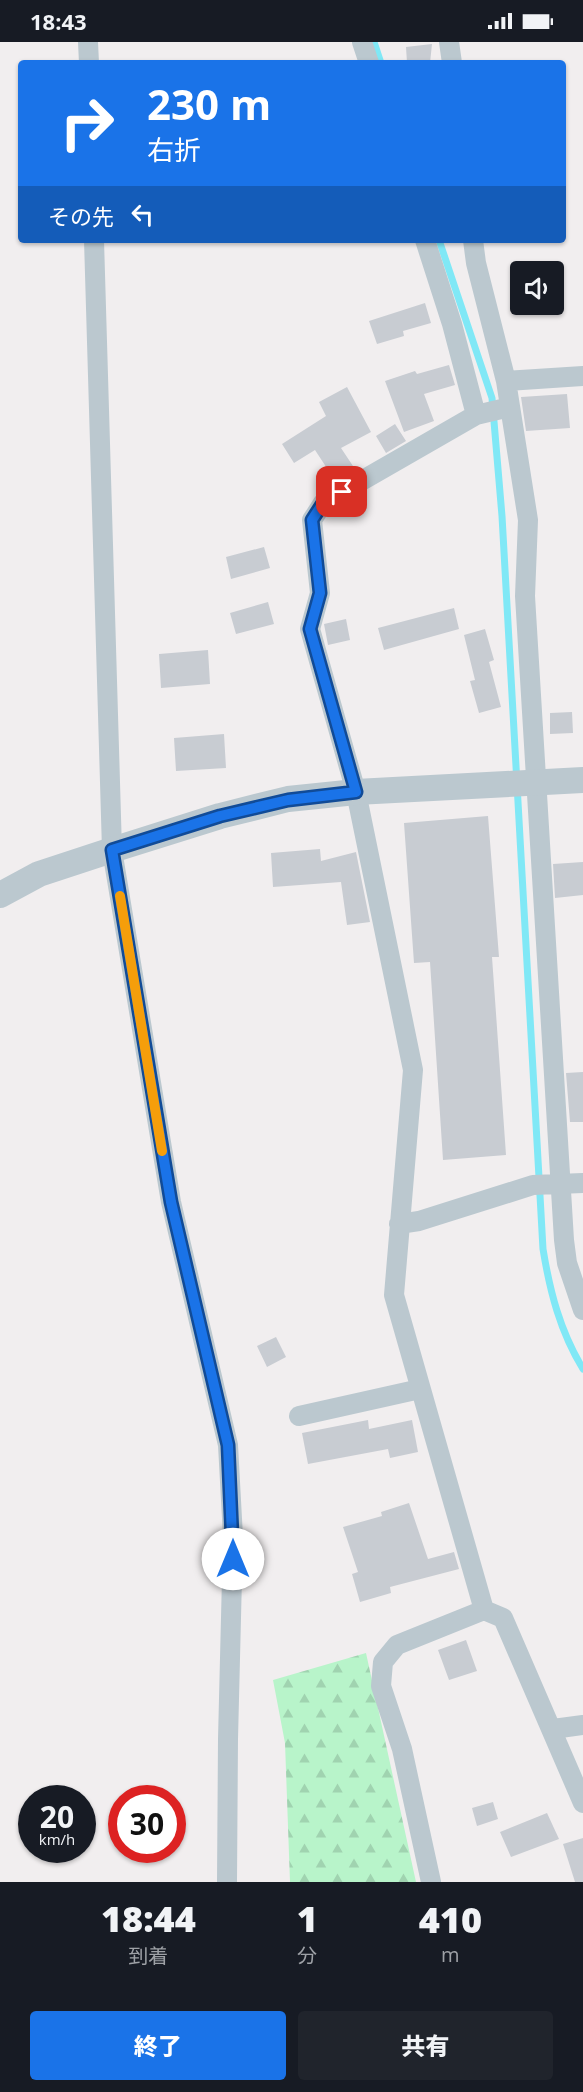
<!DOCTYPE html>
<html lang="ja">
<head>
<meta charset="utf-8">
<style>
	body { margin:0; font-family:"Open Sans","Noto Sans JP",sans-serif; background:#20242c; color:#f1f3f6; height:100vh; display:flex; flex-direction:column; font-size:22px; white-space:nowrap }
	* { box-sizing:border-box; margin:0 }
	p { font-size:20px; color:#9ea1a6 }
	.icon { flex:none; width:33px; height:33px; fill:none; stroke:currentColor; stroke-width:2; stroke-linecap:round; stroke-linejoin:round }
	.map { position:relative; height:1840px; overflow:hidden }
	.sheet { display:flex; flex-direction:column; background:#171b24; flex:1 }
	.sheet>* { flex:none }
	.top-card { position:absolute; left:18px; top:18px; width:548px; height:183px; border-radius:6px; box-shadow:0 2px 4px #0004; background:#1a73e8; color:#fff; overflow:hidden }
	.buttons { position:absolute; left:510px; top:219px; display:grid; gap:12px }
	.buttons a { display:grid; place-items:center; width:54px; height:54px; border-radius:6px; background:#171b24; box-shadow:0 2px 4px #0004; font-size:30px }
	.speed { position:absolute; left:18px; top:1743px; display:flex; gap:12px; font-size:30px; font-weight:700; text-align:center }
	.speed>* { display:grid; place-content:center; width:78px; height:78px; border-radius:50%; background:#171b24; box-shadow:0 2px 4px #0004; line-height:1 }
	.speed small { font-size:15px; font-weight:400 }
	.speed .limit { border:9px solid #d22; background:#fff; color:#111 }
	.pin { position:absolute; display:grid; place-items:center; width:51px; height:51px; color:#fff; margin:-26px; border-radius:12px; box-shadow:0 3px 9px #0006 }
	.me { position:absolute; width:66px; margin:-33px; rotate:0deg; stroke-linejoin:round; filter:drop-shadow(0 0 4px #0008) }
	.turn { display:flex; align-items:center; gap:21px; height:126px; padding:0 30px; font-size:27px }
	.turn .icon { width:78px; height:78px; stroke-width:2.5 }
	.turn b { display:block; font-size:42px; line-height:51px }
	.then { display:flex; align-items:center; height:57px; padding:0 30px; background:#0003; gap:12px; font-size:22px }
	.eta { display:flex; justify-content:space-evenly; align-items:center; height:102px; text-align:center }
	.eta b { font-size:36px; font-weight:800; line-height:42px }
	.action { display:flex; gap:12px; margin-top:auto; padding:12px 30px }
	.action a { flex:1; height:69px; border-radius:6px; background:#1a73e8; color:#fff; font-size:24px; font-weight:800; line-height:69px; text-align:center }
	.action a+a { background:#20242c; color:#f1f3f6 }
	.status { display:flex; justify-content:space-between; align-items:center; height:42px; padding:0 30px; background:#171b24; direction:ltr }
	.status svg { height:16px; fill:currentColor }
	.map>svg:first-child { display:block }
</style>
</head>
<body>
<div class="status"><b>18:43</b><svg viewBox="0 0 49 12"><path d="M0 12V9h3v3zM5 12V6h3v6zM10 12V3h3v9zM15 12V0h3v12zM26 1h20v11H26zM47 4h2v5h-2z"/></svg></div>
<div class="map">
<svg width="583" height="1840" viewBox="0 0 583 1840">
	<defs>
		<pattern id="forest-firs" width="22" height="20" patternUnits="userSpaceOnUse" patternTransform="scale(1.5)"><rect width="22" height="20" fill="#b8f4ca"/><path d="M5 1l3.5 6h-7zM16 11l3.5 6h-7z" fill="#a0d3b0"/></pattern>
	</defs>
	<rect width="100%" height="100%" fill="#f1eeef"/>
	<path fill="url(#forest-firs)" d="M366 1611 416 1840H290L285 1701 273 1638Z"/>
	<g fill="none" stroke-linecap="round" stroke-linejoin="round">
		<path stroke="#80e8f6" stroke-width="7" d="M374 0 381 21
			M439 198 492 356 502 474 543 1207C550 1250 560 1289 583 1327"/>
	</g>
	<path fill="#c8ccd2" d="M432 2 430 21H407L406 5Z
		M425 261 431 281 403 289 404 294 377 302 369 279Z
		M449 323 455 343 424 352 434 379 404 390 385 339 415 329 417 332Z
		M347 345 371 390 341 406 353 424 334 437 315 408 294 421 282 402 326 374 319 360Z
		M567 352 570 386 526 389 521 355Z
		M395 382 406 399 386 411 376 394Z
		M264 505 270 526 231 537 226 515Z
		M268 560 274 582 236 592 230 571Z
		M454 566 459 587 384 608 378 586Z
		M346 577 350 598 328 603 324 582Z
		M485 587 494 618 489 620 501 665 479 671 470 639 475 638 464 593Z
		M208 608 210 642 161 646 159 612Z
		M572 670 573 691 550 692V671Z
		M224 692 226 726 176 729 174 696Z
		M488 774 499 915H492L506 1113 443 1118 430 920 414 921 404 781Z
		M320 807 321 819 356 810 370 880 347 883 341 840 273 845 271 811Z
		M583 820V853L555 856 553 822Z
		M583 1030V1080H570L566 1031Z
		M276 1295 286 1315 267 1325 257 1304Z
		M368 1378 369 1387 412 1378 418 1410 390 1416 388 1407 308 1422 302 1391Z
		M409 1461 428 1517 454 1510 459 1527 390 1545 391 1551 360 1560 352 1532 358 1530 343 1485 382 1474 381 1470Z
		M466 1598 477 1629 449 1638 438 1608Z
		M493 1760 498 1777 477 1784 472 1766Z
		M547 1771 559 1797 511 1815 500 1790Z
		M583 1796V1840H575L563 1802Z"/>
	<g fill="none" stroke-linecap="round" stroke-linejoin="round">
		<path stroke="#bbc8cf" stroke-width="20" d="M88 0 89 21
			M362 0 369 21
			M449 0 452 21
			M94 198 112 808 171 1160 228 1403 233 1495 228 1697 227 1840
			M425 198 452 282 476 373
			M473 198 476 221 506 339 528 478 525 554 564 1198 567 1221 583 1268
			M506 339 583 334
			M399 1182 419 1179 533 1143 583 1141
			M299 1374 420 1347
			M484 1568 394 1253 413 1028 356 750 310 587 320 551 312 478 323 461 476 373 510 365
			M553 1687 583 1683
			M431 1840 402 1707 381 1644 383 1620 397 1603 484 1568 503 1576 583 1761"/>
		<path stroke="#bbc8cf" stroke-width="26" d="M0 853 39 832 112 808 220 774 288 757 356 750 583 738"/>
	</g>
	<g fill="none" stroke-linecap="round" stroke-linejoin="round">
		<defs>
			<path id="route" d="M233 1517 228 1403 171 1160 112 808 220 774 288 758 356 750 310 587 320 551 312 478 323 461 342 450"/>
		</defs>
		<use href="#route" stroke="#114b97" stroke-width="15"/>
		<use href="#route" stroke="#1a73e8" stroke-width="10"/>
		<path stroke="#f59e0b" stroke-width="10" d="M120 854 162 1109"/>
	</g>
</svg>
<div class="buttons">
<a><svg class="icon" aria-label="sound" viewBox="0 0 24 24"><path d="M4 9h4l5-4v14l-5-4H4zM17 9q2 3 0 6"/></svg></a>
</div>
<div class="speed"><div>20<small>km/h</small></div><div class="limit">30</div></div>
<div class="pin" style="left:342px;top:450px;background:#d93025"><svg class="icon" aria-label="arrive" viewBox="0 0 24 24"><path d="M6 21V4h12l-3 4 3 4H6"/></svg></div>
<svg class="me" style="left:233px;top:1517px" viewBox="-20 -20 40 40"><circle r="19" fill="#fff"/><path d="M0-13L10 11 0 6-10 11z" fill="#1a73e8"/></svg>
<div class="top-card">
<div class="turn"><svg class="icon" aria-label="right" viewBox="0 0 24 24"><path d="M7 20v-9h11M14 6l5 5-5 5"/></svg><div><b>230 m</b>右折</div></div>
<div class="then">その先<svg class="icon" aria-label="left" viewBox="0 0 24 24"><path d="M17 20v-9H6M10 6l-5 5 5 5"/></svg></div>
</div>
</div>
<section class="sheet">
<div class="eta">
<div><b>18:44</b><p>到着</p></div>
<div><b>1</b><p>分</p></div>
<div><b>410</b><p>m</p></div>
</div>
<div class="action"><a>終了</a><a>共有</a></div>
</section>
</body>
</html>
